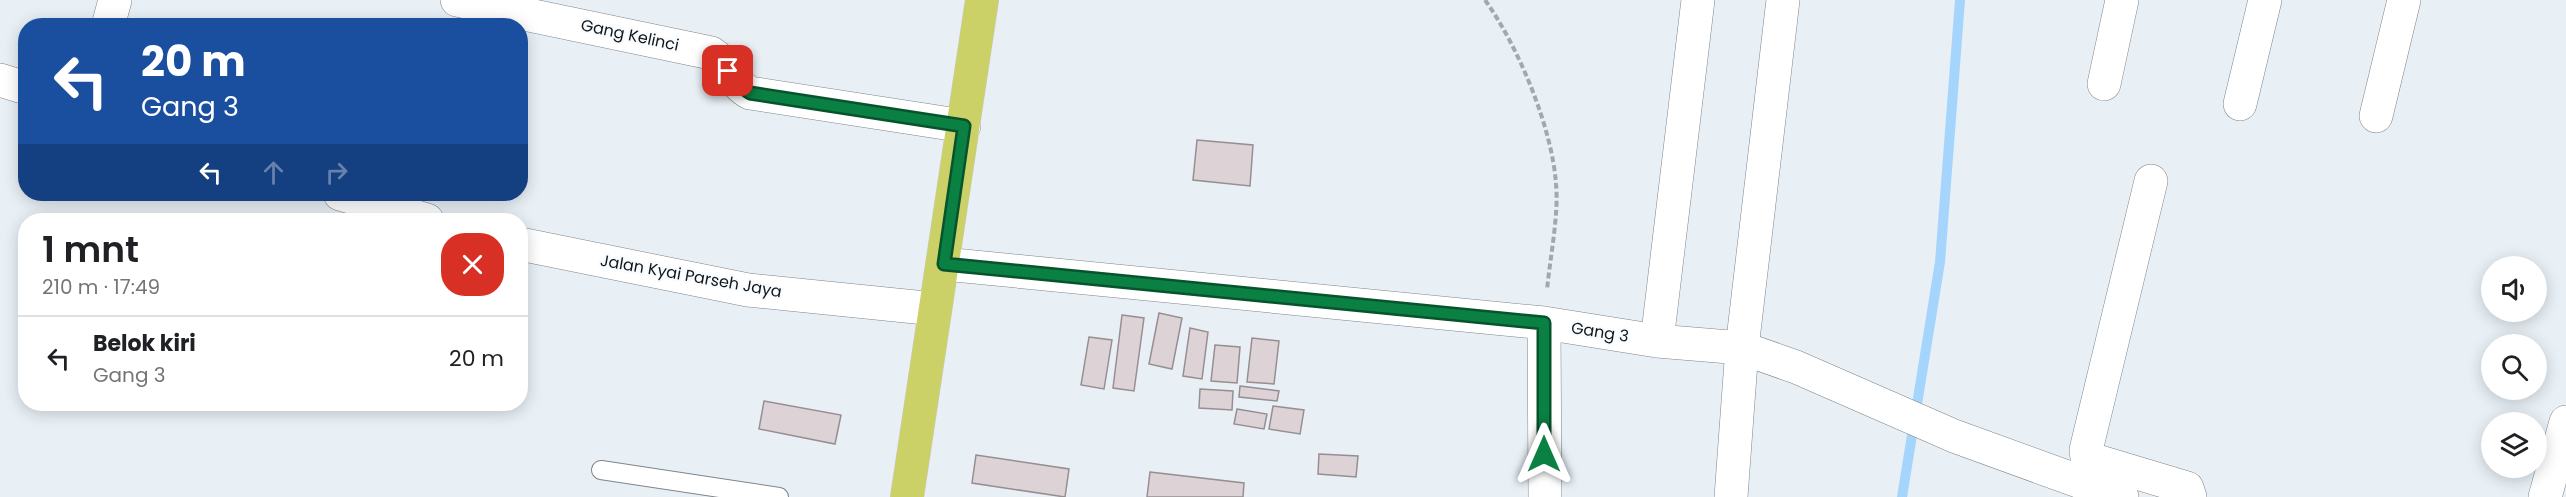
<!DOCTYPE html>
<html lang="id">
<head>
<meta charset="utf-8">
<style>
	body { margin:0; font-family:Poppins,sans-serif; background:#f6f6f6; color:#202124; height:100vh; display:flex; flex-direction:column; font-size:22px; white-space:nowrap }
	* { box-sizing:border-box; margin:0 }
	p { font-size:20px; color:#757577 }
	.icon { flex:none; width:33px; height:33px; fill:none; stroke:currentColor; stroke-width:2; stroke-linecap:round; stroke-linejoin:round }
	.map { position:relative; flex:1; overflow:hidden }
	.panel { position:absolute; left:18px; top:213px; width:510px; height:198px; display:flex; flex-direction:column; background:#fff; border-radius:24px; box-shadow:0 3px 15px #0003 }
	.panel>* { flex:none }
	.hud { position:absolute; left:18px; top:18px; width:510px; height:183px; border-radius:24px; box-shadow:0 3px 15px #0003; background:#1a4fa0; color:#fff; overflow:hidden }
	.controls { position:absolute; left:2481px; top:256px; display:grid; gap:12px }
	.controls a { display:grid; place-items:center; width:66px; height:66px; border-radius:50%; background:#fff; box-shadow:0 3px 15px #0003; font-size:30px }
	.pin { position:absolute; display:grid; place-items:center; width:51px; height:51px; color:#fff; margin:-26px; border-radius:12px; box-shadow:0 3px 9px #0006 }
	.me { position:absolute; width:66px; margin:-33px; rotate:0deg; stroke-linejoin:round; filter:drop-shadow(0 0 4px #0008) }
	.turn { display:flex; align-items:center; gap:21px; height:126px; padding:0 24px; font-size:27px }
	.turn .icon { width:78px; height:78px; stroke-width:2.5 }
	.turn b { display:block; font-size:42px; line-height:51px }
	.lanes { display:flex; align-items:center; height:57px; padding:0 24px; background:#0003; justify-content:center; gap:30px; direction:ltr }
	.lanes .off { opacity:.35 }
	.round { display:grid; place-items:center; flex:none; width:63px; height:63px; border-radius:24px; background:#f6f6f6 }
	.head { display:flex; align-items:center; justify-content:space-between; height:102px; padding:0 24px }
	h1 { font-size:36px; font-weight:600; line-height:45px }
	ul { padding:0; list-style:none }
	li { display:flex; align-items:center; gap:18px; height:84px; padding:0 24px; border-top:2px solid #e0e0e0 }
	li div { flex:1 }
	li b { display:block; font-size:22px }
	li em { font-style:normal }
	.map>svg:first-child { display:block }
</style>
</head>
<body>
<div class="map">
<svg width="2566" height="497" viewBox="0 0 2566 497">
	<rect width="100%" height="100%" fill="#e8f0f6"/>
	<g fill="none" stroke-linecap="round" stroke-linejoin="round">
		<path stroke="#a5d5fc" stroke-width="10" d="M1902 497 1940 262 1960 0"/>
	</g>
	<path fill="#ddd3d7" stroke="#978e92" stroke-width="1.5" d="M1197 140 1253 145 1250 186 1193 180Z
		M1159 313 1182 318 1172 369 1149 364Z
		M1122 315 1144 318 1134 391 1113 388Z
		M1190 328 1208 332 1202 379 1183 376Z
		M1089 337 1112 340 1104 389 1081 385Z
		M1252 338 1279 341 1274 384 1247 382Z
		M1215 345 1240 347 1237 383 1211 381Z
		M1240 386 1279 391 1277 401 1239 397Z
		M1200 389 1233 391 1232 410 1199 408Z
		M764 401 841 415 835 444 759 429Z
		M1273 406 1304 410 1300 434 1269 429Z
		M1237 409 1267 414 1264 429 1234 424Z
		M1319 454 1358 456 1356 477 1318 474Z
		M976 455 1069 469 1065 497 972 483Z
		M1150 472 1244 483 1243 497H1147Z"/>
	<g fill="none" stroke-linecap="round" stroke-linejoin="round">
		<defs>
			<path id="service" d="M601 470 779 497"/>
			<path id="minor" d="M457 0 711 53C728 63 732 84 750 93L964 126
				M108 26 115 0
				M0 80 26 88
				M2104 84 2122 0
				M2240 104 2265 0
				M2376 116 2404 0
				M2151 181 2086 450 2087 458 2187 488 2190 497
				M340 194 427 220
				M520 244 748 290 935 309
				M944 264 1544 323 1657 341 1742 348 1796 367 1954 436 2122 497
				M1544 323 1545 497
				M1657 341 1698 0
				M1731 497 1742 348 1783 0
				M2545 497 2566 422"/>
			<path id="primary" d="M907 497 982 0"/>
		</defs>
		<use href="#service" stroke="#7e858b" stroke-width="20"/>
		<use href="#minor" stroke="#7e858b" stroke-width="34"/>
		<use href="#primary" stroke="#cbcccc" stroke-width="34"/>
		<path stroke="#a2a8ad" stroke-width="4" stroke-dasharray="6 3" stroke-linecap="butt" d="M1485 0C1518 46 1552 127 1556 184 1559 214 1550 258 1547 290"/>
		<use href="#service" stroke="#fff" stroke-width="18"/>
		<use href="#minor" stroke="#fff" stroke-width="33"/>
		<use href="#primary" stroke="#cbd067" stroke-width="33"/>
	</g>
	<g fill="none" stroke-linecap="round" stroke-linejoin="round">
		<defs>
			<path id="route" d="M728 71 736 83 750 93 964 126 944 264 1544 323V454"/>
		</defs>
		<use href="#route" stroke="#07532c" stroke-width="15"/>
		<use href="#route" stroke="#0b8043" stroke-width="10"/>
	</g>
	<g text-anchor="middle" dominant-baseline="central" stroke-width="5" stroke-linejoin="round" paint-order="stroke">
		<g font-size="16" fill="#131618" stroke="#f9fcff">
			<text transform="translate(630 35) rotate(12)">Gang Kelinci</text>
			<text transform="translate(691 276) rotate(10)">Jalan Kyai Parseh Jaya</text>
			<text transform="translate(1600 332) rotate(9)">Gang 3</text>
		</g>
	</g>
</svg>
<div class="controls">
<a><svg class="icon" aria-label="sound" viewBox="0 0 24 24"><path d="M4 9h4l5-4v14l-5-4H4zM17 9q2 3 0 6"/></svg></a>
<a><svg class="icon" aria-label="search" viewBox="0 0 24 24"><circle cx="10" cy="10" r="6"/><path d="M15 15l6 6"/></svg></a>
<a><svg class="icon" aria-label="layers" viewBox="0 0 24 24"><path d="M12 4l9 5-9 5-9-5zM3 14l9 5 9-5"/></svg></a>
</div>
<div class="pin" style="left:728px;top:71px;background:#d93025"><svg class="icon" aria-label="arrive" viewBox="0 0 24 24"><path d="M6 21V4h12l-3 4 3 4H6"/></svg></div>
<svg class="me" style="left:1544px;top:454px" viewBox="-20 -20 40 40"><path d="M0-17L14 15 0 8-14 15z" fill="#0b8043" stroke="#fff" stroke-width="4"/></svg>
<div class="hud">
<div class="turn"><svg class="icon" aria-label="left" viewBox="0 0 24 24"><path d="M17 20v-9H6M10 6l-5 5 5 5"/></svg><div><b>20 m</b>Gang 3</div></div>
<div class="lanes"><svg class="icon" aria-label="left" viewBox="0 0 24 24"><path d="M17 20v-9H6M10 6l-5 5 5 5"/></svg><svg class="icon off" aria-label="ahead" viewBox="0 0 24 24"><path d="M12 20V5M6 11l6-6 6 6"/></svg><svg class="icon off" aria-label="right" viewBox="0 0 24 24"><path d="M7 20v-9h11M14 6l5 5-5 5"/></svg></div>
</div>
<section class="panel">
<div class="head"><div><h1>1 mnt</h1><p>210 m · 17:49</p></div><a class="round" style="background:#d93025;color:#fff"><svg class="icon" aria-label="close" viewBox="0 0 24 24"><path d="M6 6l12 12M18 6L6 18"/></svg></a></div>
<ul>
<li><svg class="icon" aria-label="left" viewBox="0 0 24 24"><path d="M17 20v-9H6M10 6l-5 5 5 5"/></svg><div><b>Belok kiri</b><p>Gang 3</p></div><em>20 m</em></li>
</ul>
</section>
</div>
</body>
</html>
